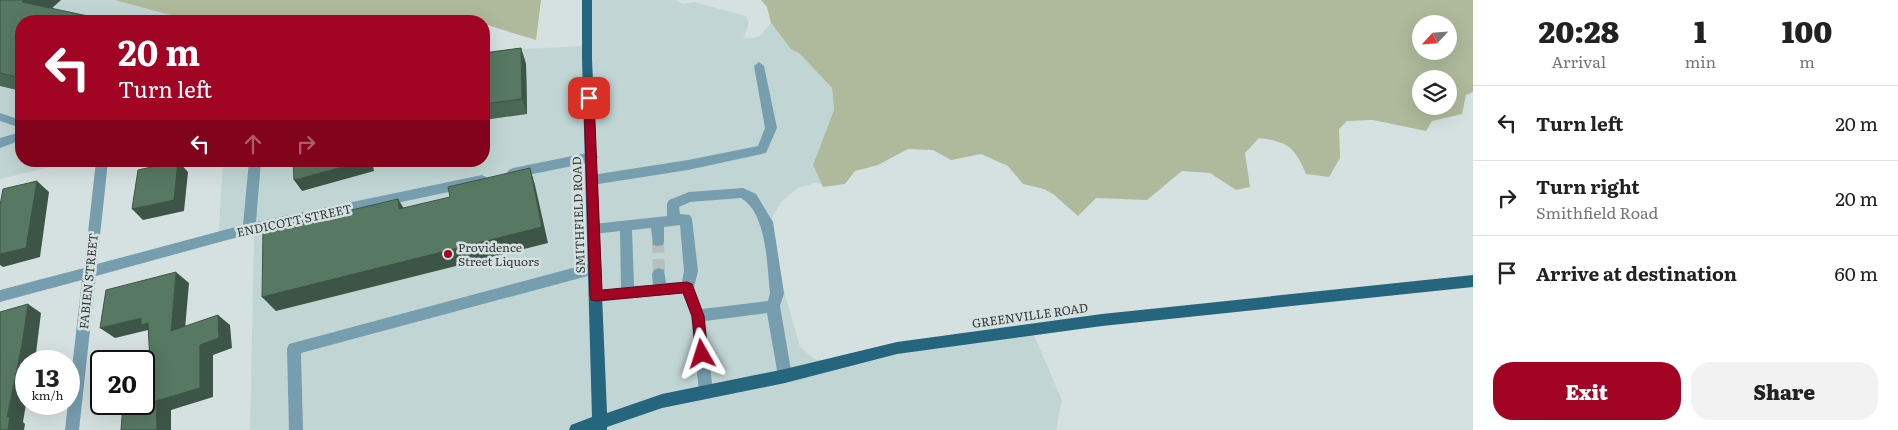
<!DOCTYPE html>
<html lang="en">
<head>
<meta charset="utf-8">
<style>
	body { margin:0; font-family:Literata,serif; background:#f2f2f2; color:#222; height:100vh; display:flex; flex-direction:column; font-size:19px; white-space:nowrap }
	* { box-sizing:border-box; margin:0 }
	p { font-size:16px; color:#767676 }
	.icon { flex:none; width:28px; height:28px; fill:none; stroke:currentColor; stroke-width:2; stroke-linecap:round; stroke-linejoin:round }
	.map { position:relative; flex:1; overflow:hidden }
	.drawer { display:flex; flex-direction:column; background:#fff; width:425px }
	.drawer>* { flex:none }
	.hud { position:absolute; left:15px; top:15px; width:475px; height:152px; border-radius:20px; box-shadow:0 5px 20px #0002; background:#a20424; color:#fff; overflow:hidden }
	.needle { width:32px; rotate:244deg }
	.controls { position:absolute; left:1412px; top:15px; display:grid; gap:10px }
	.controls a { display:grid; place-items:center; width:45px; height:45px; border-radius:50%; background:#fff; box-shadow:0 5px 20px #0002; font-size:25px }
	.speed { position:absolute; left:15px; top:350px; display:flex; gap:10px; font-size:25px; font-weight:700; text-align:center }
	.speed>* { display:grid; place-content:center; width:65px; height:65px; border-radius:50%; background:#fff; box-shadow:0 5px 20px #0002; line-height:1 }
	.speed small { font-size:12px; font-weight:400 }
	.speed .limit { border:2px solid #111; border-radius:8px; background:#fff; color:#111 }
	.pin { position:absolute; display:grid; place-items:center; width:42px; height:42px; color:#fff; margin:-21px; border-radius:10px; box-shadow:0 2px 8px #0006 }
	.me { position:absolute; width:55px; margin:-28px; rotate:354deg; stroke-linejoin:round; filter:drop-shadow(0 0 4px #0008) }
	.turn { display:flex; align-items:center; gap:18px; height:105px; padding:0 20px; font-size:22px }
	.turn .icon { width:65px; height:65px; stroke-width:2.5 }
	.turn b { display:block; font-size:35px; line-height:42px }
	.lanes { display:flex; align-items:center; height:48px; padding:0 20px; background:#0003; justify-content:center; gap:25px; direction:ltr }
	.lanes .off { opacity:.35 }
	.eta { display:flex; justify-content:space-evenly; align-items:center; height:85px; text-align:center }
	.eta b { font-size:30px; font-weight:800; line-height:35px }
	.button { display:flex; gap:10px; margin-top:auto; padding:10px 20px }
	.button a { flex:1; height:58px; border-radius:20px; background:#a20424; color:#fff; font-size:20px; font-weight:800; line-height:58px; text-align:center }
	.button a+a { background:#f2f2f2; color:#222 }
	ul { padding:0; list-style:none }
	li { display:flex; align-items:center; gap:15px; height:75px; padding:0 20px; border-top:1px solid #e0e0e0 }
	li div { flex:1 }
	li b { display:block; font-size:19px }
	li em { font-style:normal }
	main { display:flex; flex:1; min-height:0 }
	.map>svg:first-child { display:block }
</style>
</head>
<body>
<main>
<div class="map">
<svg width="1473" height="430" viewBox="0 0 1473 430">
	<rect width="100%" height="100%" fill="#d5e1e0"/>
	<path fill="#c1d6d4" d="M0 0H114L193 21H21V161H76L0 179Z
		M585 0H675L683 4 694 2 746 16 749 23 743 39 759 37 771 23 791 49 800 54 832 88 834 110 813 165 822 184 815 183 798 188 781 202 772 218V249L800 347 815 359 830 363 1033 333 1062 400 1056 430H250L254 235 218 242 223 161H484V51L583 46Z"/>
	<path fill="#afba9c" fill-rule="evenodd" d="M114 0H541L536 40 484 24V21H193Z
		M761 0H1473V92L1466 95 1462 114 1432 121 1426 131 1373 120 1347 121 1339 129 1340 158 1329 177 1306 174C1295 147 1288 142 1259 138L1245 153 1250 187 1236 190 1210 173 1182 171 1147 200 1096 198 1078 216 1053 194 1044 189 1023 184 1008 166 981 154 951 160 933 150 908 149 878 165 855 171 845 184 823 187 813 165 834 110 832 88 800 54 791 49 771 23 767 7ZM1421 24H1449V51H1421ZM1421 79H1449V106H1421Z"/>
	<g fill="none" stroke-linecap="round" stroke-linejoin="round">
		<path stroke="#b5bfbe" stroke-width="12" stroke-dasharray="12 6" stroke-linecap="butt" d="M658 241 659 274"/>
		<path fill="#779eaf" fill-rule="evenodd" d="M759 62 764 66 777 128 766 153 688 170 592 185 588 183 586 180 588 177 592 175 688 160 758 146 765 128 754 66Z
			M0 113 21 120V128L0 121Z
			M21 132V140L0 148V138Z
			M592 152 596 154 598 157 596 160 592 162 513 178 509 176 507 173 509 170 513 168Z
			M96 161H108L97 264 243 225 249 161H261L256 222 482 175 486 177 488 180 486 183 482 185 249 234 96 276 79 430H65L82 280 0 302V290L84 268Z
			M743 188 756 194 773 222 784 293 780 306 792 376 790 381 785 383 780 381 778 376 767 313 705 321 713 392 711 397 706 399 701 397 699 392 691 316 683 293 596 302 591 300 589 296 591 292 621 288 620 231 594 234 590 233 588 229 590 225 594 224 667 216V204L669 200 689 192ZM741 198C767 213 767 266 770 293L768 301 702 309 694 287 698 271 692 219 690 215 680 214 679 207 690 202ZM680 225 684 271 682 282 666 283 664 270 659 268 654 270 652 274 653 285 634 286 632 230 651 228 653 245 658 246 663 245 664 241V227Z
			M595 262 600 264 602 268 600 272 595 274 301 353 303 430H289L287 349 289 344Z"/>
		<path fill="#25657d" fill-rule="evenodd" d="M582 0H592V59L607 413 662 394 785 369 897 342 1102 314 1473 275V287L1102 326 897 354 785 383 662 408 607 427V430H569L571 425 592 417 582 59Z"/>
	</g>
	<path fill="#4b6856" d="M0 0 21 21V91L0 86Z
		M521 48 526 64 527 114 484 120V53Z"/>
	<path fill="#3d5546" d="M24 0H61L39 20 22 2Z
		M521 48 526 64 527 114 522 99Z
		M178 161 188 172 184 211 143 220 132 209Z
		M365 161H372L374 171 302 191 294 180Z
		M530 168 535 185 548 243 276 311 262 297Z
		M37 181 49 192 40 257 3 267 0 265V254Z
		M398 199 408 215 399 209Z
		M176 272 189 283 184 341 171 331Z
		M28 304 41 313 35 361H26V404L23 422 25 424 24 430H8L7 417Z
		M218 315 230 325 232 348 213 355V397L171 410V430H157L156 401 200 345Z
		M141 318 162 333 155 335 148 330 115 338 100 328Z"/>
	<path fill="#577964" stroke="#3d5546" d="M0 0H24L22 2 102 19 100 21H21V78L0 73Z
		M521 48 522 99 484 104V53Z
		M178 161 174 200 132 209 138 170Z
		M293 161H365L294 180Z
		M530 168 542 227 262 297 263 231 398 199 399 209 450 197 448 187Z
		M37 181 26 248 0 254V205L3 189Z
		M176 272 171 331 218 315 219 338 200 345V388L156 401 157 430H121L123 404H144V367L150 365 148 323 141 325V318L100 328 106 290Z
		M28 304 22 345 7 417 10 416 8 430H0V312Z"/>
	<path fill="#a20424" stroke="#690317" d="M589 94 594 98 602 290 687 282 692 284 704 316 708 354 706 358 702 359 698 358 696 354 692 316 683 293 596 301 591 300 590 296 584 98Z"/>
	<circle fill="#a20424" stroke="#d5e1e0" stroke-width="2" cx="448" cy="254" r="5"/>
	<g text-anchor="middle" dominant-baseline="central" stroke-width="5" stroke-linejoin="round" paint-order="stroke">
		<g font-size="12" fill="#343838" stroke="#d5e1e0">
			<text transform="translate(578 215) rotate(-92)">SMITHFIELD ROAD</text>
			<text transform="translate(294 220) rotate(-12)">ENDICOTT STREET</text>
			<text transform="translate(88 281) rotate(-84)">FABIEN STREET</text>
			<text transform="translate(1030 315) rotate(-8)">GREENVILLE ROAD</text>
		</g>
		<g font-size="12" fill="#343838" stroke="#d5e1e0" text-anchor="start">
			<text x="458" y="247">Providence<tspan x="458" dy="14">Street Liquors</tspan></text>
		</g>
	</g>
</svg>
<div class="controls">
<a><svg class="needle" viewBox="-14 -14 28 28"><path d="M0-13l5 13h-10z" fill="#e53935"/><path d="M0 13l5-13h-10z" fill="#767676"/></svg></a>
<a><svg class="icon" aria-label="layers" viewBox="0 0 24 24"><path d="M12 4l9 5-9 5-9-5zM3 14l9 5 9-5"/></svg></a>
</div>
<div class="speed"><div>13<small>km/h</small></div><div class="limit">20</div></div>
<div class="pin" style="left:589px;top:98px;background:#d93025"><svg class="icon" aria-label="arrive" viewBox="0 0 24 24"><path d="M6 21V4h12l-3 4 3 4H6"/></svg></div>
<svg class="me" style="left:702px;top:354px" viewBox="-20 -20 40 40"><path d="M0-17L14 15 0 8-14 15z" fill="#a20424" stroke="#fff" stroke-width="4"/></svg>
<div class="hud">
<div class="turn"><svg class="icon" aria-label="left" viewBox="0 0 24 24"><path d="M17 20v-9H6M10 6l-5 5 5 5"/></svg><div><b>20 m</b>Turn left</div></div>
<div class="lanes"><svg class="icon" aria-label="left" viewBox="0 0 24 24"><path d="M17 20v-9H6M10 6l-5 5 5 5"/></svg><svg class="icon off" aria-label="ahead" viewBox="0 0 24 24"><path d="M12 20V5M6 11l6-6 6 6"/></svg><svg class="icon off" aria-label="right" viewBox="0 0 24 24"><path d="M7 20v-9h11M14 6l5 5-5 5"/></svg></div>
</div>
</div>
<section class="drawer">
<div class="eta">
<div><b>20:28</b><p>Arrival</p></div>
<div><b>1</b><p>min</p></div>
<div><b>100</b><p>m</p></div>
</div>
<ul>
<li><svg class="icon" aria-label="left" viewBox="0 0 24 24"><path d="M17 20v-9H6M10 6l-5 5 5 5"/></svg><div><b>Turn left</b></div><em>20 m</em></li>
<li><svg class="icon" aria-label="right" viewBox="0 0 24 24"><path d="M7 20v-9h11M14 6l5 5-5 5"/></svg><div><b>Turn right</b><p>Smithfield Road</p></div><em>20 m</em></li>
<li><svg class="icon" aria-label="arrive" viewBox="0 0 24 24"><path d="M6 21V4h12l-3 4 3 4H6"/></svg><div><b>Arrive at destination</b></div><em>60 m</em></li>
</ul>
<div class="button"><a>Exit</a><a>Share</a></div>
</section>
</main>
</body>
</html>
